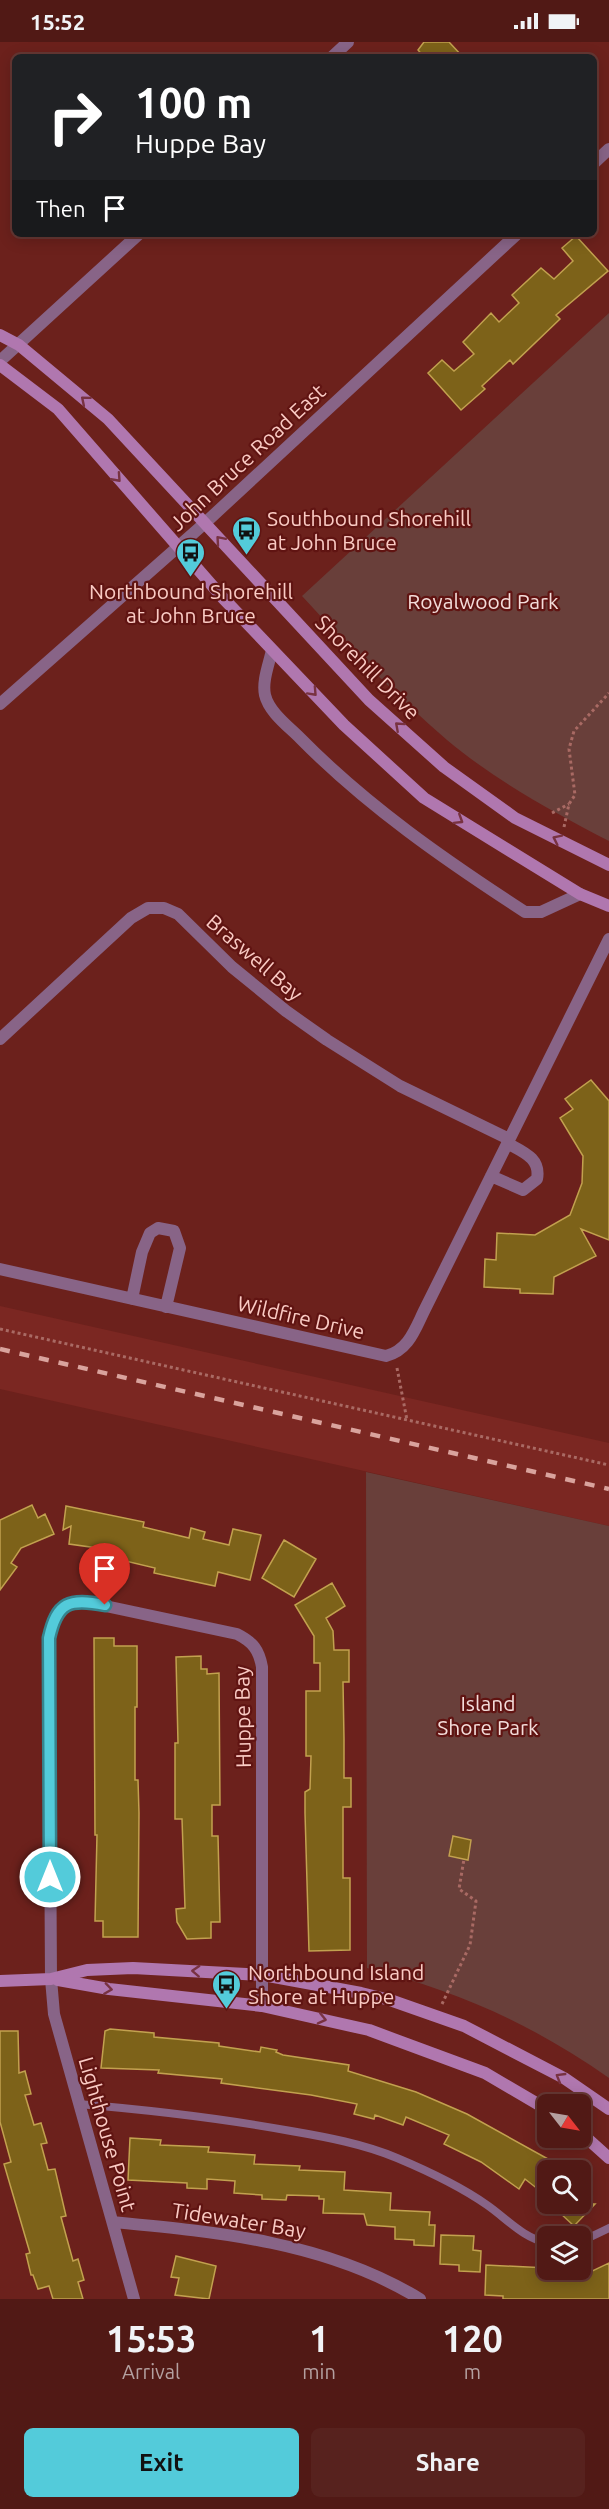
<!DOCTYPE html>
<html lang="en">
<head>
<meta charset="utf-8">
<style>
	body { margin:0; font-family:Ubuntu,sans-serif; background:#57221e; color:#f1f3f6; height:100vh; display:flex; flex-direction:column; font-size:22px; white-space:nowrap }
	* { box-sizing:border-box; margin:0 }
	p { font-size:20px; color:#b4a0a0 }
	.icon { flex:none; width:33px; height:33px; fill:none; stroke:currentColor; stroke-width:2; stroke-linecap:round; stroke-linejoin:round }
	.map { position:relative; height:2257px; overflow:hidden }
	.sheet { display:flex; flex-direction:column; background:#511915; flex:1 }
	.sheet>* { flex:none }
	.hud { position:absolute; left:12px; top:12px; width:585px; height:183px; border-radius:9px; box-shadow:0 3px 15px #0003,0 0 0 2px #673834; background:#202124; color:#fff; overflow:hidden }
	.needle { width:39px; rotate:121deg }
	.tools { position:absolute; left:537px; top:2052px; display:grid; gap:12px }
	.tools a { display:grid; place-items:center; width:54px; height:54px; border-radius:9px; background:#511915; box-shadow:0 3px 15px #0003,0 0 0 2px #673834; font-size:30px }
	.pin { position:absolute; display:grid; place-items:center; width:51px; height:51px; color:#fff; margin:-62px -26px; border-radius:50% 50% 50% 0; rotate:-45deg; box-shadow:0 0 6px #0007 }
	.pin .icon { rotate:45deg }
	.me { position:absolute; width:66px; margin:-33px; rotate:0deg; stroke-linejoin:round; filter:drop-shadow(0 0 4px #0008) }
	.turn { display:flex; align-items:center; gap:21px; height:126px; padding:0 24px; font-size:27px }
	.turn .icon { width:78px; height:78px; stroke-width:2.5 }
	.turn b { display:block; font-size:42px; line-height:51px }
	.then { display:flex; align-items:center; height:57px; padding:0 24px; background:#0003; gap:12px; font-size:22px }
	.eta { display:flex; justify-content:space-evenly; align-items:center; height:102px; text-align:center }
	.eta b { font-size:36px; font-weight:600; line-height:42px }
	.cta { display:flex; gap:12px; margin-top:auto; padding:12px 24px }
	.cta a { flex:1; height:69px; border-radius:9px; background:#53cbda; color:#111; font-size:24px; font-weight:600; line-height:69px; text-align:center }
	.cta a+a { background:#57221e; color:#f1f3f6 }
	.status { display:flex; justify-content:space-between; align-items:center; height:42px; padding:0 30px; background:#511915; direction:ltr }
	.status svg { height:16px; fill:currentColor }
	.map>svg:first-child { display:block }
</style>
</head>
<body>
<div class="status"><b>15:52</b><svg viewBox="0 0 49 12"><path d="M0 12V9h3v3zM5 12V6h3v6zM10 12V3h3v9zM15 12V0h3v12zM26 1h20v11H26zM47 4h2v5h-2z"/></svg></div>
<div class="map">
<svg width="609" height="2257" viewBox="0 0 609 2257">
	<rect width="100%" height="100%" fill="#6c211c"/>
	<path fill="#7b2722" d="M0 1264 609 1401V1484L0 1347Z"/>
	<path fill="#693f3a" d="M609 271V799C553 770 496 739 447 698 395 653 348 604 302 554Z
		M366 1430 609 1484V2036C532 1982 458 1949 367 1926Z"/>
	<path fill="#7d6219" stroke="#c2a14f" stroke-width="1.5" d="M424 0H449L463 15H424L418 8Z
		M576 194 608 229 556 273 560 277 513 322 510 318 482 344 485 347 461 368 428 331 442 318 454 329 474 312 463 300 491 271 499 280 519 261 512 253 541 226 554 237 573 219 562 206Z
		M591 1038 609 1059V1198L581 1187 596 1214 554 1235 553 1252 520 1251V1247L484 1245 485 1217 496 1218 497 1191 535 1193 570 1173 582 1141 583 1114 560 1076 573 1067 565 1057Z
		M32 1463 38 1476 45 1472 54 1492 21 1506 11 1521 17 1525 0 1548V1478Z
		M66 1464 144 1480 143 1485 189 1496 191 1486 205 1490 203 1497 229 1503 233 1487 261 1493 250 1538 218 1530 215 1544 154 1531 155 1526 117 1517 119 1509 69 1502 71 1484 63 1488Z
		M284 1498 316 1517 294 1555 262 1536Z
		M332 1541 345 1564 326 1576 333 1589 334 1608H349V1640H343L344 1697V1736H351V1765H343V1836H350V1908L309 1909 305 1771V1750L310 1747 311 1714H306V1649H320V1621H314V1594L295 1563Z
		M94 1596H114V1604H137V1665H135V1738H138L139 1771 138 1895H103V1879H95L97 1793H95Z
		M201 1614V1627H207V1632L219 1631 220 1763H212V1794H218L220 1880H211V1896L187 1897 177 1880 176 1867 185 1866 182 1777H175V1701H178L176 1615Z
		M453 1794 471 1798 468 1818 449 1814Z
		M110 1987 154 1991V1995L219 2001V2004L260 2010 261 2005 277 2008 276 2010 283 2013 349 2023 348 2029 416 2050 467 2072 548 2117V2155L525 2137 519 2147 481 2120 444 2102 449 2093 406 2075 403 2083 375 2073 374 2077 354 2072 357 2062 311 2053 221 2041 222 2037 158 2031 159 2028 101 2026 105 1989Z
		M0 1989H18L19 2031 25 2029 31 2052 25 2053 34 2083 41 2081 47 2101 41 2102 48 2128 55 2127 66 2174 61 2175 73 2219 78 2217 84 2238 78 2240 83 2257H53L49 2244 38 2247 33 2233H31L26 2212 30 2211 4 2122 11 2120 0 2080Z
		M130 2096 161 2098 160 2103 209 2105 208 2110 255 2113 254 2122 300 2124 299 2128 345 2130 344 2148 391 2151 390 2168 430 2170 429 2183H435L434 2204 414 2203V2198L395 2197V2185L367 2183 364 2172 323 2171 324 2157H319V2154L287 2153 286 2158 262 2157V2153L234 2151 235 2139 207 2137V2147L187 2146V2141L128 2138Z
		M567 2162H595L574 2184 559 2170Z
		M441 2193 474 2194 473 2208 481 2209 480 2230 459 2229V2223L440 2222Z
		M176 2214 216 2224 209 2257 175 2253 179 2236 171 2235Z
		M609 2221V2257H503V2254L485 2253 486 2223 548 2226 560 2228 559 2232 584 2233Z"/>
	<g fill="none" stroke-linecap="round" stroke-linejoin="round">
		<path stroke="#a96a64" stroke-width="3" stroke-dasharray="3 3" stroke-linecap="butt" d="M552 771 569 762
			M564 785 569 762 575 753 569 707 574 689 609 651
			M0 1287 609 1423
			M397 1326 407 1378
			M442 1962 470 1903 476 1859 459 1847 464 1817"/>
		<path stroke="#886487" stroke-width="8" d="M78 2062C150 2068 220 2076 291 2089 326 2095 364 2102 397 2116 428 2129 460 2144 487 2163 506 2176 524 2197 548 2201
			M580 2200 609 2186"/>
		<path stroke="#886487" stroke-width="12" d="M332 15 348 0
			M594 121 609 107
			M0 319 139 192
			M272 608C269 622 262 639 265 653 269 670 288 684 300 696 367 764 445 818 525 870H541L580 852
			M0 662 205 481 517 192
			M0 997 131 876 148 866H164L178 872 232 925 286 969 327 998 400 1044 509 1097
			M491 1134 523 1148 537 1137C541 1116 523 1110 507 1101
			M0 1227 386 1314C409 1308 415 1287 425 1267L609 897
			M132 1257 142 1210 150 1191 158 1186 174 1189 180 1206 166 1265
			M113 2180C219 2190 327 2200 420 2257
			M134 2257 54 1972 51 1937 49 1596C55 1570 56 1565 82 1559L237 1592C253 1600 259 1608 262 1625V1964"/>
		<path stroke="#b077af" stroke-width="12" d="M0 293 19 303 108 377 369 658 444 725 515 776 609 823
			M0 323 58 367 223 556 344 683 424 756 580 852 609 864
			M58 1938 109 1947 262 1964 369 1988 485 2031 548 2068
			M0 1939 51 1937 87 1928 133 1926 263 1933 361 1951 390 1958 464 1984 564 2036 609 2067
			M580 2090 609 2116"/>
		<path stroke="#d9a39d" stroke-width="4.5" stroke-dasharray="10 10" stroke-linecap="butt" d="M0 1307 609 1447"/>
	</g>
	<defs><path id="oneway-chevron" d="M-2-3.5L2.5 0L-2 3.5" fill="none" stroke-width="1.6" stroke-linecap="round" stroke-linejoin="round" transform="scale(1.5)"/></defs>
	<g stroke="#783241">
		<use href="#oneway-chevron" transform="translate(85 358) rotate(-140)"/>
		<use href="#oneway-chevron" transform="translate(117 436) rotate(48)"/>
		<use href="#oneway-chevron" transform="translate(220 498) rotate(-131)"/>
		<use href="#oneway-chevron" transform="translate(313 650) rotate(47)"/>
		<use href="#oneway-chevron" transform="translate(399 684) rotate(-138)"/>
		<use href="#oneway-chevron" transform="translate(459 778) rotate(32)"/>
		<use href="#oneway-chevron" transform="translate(557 797) rotate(-154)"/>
		<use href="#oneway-chevron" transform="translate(196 1929) rotate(-177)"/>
		<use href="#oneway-chevron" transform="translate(108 1947) rotate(8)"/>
		<use href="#oneway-chevron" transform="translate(322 1977) rotate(13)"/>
		<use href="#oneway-chevron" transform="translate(560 2035) rotate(-149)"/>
	</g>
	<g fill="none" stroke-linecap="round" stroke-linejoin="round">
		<defs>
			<path id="route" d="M50 1835 49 1596C57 1560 69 1556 105 1563"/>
		</defs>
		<use href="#route" stroke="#36848e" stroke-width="15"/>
		<use href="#route" stroke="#53cbda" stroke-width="10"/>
	</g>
	<defs>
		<symbol id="bus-pin" viewBox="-11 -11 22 30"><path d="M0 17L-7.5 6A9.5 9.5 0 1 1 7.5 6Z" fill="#53cbda" stroke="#601412"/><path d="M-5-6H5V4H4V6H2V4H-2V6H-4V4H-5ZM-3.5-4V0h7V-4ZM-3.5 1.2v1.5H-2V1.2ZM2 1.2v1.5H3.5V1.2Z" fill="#111"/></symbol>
	</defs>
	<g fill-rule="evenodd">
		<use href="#bus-pin" x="230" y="472" width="33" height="45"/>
		<use href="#bus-pin" x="174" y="494" width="33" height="45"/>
		<use href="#bus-pin" x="210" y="1926" width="33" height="45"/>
	</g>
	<g text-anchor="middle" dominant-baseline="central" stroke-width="4.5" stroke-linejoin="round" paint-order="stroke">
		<g font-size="21" fill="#facbc4" stroke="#601412">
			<text transform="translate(247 415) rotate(-43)">John Bruce Road East</text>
			<text transform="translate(368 625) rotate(45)">Shorehill Drive</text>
			<text transform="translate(255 915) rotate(41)">Braswell Bay</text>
			<text transform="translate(301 1275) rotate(13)">Wildfire Drive</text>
			<text transform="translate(242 1675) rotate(-91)">Huppe Bay</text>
			<text transform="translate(108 2092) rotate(74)">Lighthouse Point</text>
			<text transform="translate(239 2178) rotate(9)">Tidewater Bay</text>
		</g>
		<g font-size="21" fill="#facbc4" stroke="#601412" text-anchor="start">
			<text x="267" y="476">Southbound Shorehill<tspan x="267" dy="24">at John Bruce</tspan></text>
			<text x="191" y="549" text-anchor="middle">Northbound Shorehill<tspan x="191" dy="24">at John Bruce</tspan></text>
			<text x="248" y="1930">Northbound Island<tspan x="248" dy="24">Shore at Huppe</tspan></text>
		</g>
		<g font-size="21" fill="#f3ddda" stroke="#601412">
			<text x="483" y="559">Royalwood Park</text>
			<text x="488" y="1661">Island<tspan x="488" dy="24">Shore Park</tspan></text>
		</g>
	</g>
</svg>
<div class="tools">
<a><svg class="needle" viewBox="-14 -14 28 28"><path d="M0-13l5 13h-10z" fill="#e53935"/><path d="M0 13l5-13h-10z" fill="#b4a0a0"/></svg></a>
<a><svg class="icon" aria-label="search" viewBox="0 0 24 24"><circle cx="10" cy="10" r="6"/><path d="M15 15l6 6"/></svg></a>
<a><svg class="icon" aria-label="layers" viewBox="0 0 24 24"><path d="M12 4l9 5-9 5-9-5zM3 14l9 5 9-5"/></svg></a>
</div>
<div class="pin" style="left:105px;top:1563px;background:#d93025"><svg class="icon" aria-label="arrive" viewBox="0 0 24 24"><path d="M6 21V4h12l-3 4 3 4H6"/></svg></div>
<svg class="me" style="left:50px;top:1835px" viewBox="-20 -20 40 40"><circle r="17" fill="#53cbda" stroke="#fff" stroke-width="3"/><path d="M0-11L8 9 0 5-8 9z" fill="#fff"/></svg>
<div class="hud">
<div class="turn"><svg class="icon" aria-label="right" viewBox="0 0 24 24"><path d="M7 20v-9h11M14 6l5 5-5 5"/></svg><div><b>100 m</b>Huppe Bay</div></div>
<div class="then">Then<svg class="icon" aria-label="arrive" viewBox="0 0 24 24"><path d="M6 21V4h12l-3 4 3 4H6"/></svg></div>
</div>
</div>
<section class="sheet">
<div class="eta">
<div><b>15:53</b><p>Arrival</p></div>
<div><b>1</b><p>min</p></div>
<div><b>120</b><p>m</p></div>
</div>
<div class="cta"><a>Exit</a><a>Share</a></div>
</section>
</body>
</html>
